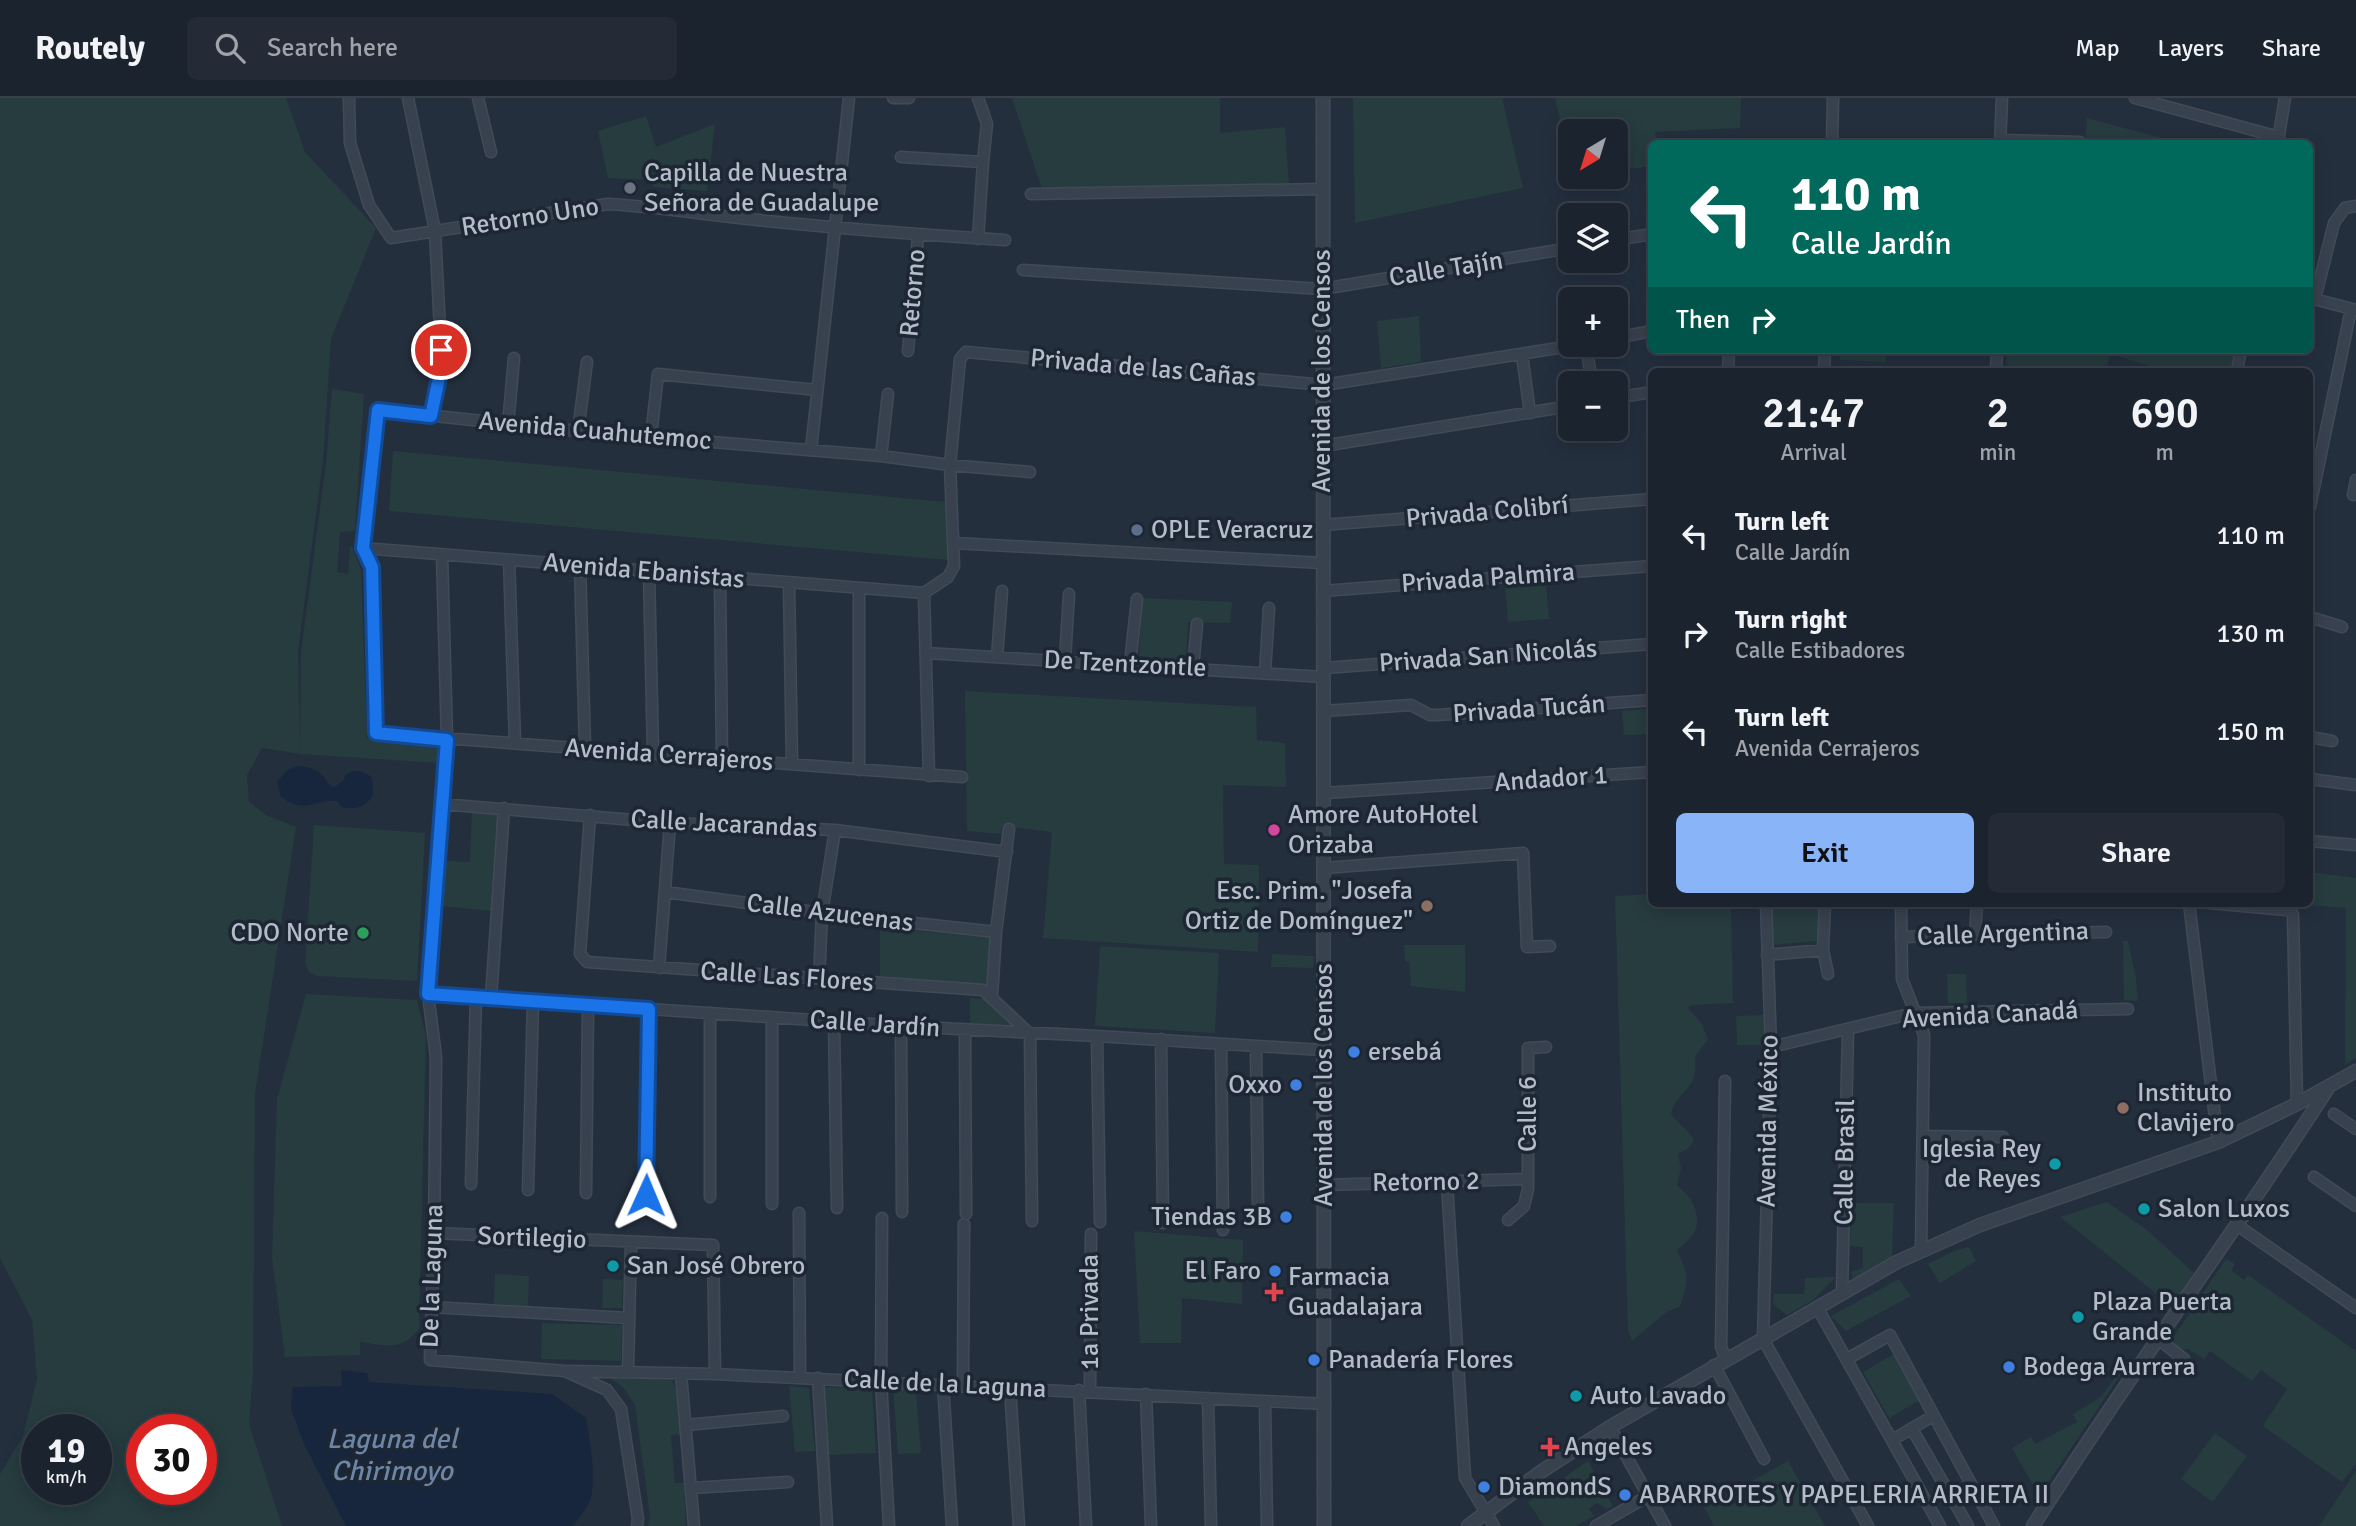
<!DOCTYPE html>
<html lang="en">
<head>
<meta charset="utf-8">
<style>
	body { margin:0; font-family:Signika,sans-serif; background:#242b36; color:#f1f3f6; height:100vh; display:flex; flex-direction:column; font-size:26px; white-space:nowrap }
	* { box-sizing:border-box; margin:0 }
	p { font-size:23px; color:#a0a4aa }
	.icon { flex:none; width:38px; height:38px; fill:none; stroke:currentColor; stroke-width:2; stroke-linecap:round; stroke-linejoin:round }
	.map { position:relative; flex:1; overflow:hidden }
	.details { position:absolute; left:1648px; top:270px; width:665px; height:539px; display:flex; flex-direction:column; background:#1b232e; border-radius:10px; box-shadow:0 4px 18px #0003,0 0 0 2px #39404a }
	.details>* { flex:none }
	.guide { position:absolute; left:1648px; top:42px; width:665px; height:214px; border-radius:10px; box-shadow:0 4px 18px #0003,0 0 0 2px #39404a; background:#00695c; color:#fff; overflow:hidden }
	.needle { width:46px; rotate:218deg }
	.buttons { position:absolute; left:1558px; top:21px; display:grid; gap:14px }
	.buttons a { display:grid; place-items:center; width:70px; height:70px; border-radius:10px; background:#1b232e; box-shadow:0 4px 18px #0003,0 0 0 2px #39404a; font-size:35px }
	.speed { position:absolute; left:21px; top:1316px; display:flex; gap:14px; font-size:35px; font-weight:700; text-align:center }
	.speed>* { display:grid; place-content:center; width:91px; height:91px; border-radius:50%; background:#1b232e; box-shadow:0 4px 18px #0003,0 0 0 2px #39404a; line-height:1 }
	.speed small { font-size:18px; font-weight:400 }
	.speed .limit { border:10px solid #d22; background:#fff; color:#111 }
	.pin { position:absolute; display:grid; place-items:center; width:60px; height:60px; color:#fff; margin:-30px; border:4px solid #fff; border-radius:50%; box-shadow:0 2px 7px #0007 }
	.me { position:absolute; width:77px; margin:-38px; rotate:1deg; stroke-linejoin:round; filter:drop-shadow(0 0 5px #0008) }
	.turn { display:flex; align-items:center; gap:24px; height:147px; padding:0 28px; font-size:32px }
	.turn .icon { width:91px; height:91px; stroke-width:2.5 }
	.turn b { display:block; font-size:49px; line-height:60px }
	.then { display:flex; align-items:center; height:66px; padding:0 28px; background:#0003; gap:14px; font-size:26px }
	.eta { display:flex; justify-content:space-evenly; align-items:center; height:119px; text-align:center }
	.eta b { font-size:42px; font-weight:600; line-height:49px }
	.button { display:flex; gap:14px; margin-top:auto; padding:14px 28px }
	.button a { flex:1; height:80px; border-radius:10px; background:#8ab4f8; color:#111; font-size:28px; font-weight:600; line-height:80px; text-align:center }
	.button a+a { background:#242b36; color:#f1f3f6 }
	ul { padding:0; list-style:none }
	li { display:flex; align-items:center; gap:21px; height:98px; padding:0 28px }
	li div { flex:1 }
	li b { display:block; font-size:26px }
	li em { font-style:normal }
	header { display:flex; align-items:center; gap:42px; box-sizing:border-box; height:98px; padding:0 35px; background:#1b232e; border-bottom:2px solid #39404a }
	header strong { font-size:33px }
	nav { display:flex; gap:38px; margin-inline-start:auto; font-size:24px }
	.search { width:490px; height:63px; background:#242b36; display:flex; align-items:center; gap:18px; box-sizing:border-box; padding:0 24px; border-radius:10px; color:#a0a4aa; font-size:26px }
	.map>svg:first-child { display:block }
</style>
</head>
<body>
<header>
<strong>Routely</strong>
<div class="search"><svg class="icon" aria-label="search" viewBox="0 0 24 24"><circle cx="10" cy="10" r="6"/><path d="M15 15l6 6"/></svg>Search here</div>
<nav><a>Map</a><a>Layers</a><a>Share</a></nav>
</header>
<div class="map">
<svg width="2356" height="1428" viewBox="0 0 2356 1428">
	<rect width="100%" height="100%" fill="#242f3e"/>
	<path fill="#263c3f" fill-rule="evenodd" d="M0 0H286L305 54 376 130 331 241 323 363 298 554 300 651 301 554 326 365 332 291 364 296 355 433 340 434 337 474 348 476 350 448 352 449 361 472 367 640 438 647 437 665 301 656 262 650 247 677 249 704 266 717 296 729 255 996 253 1274 249 1326 282 1428H0V1376L23 1338 37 1281 32 1222 0 1160ZM37 1332H96V1391H37ZM142 1332H201V1391H142Z
		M1012 0H1220V35L1285 29 1289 87 1042 91Z
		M1353 0H1502L1523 90 1355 125Z
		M1555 0H1741L1740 30 1655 34 1657 45 1652 46V68L1615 73V33H1570V66Z
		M646 18 656 49 715 26 707 93 653 89 651 82 608 80 598 33Z
		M2087 20 2180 45 2085 46Z
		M1419 218 1421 264 1381 270 1377 223Z
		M1839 252H1886V264L1840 262Z
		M2007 252 2054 254 2055 252H2236L2232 273H2167L2110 256 2106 273H2006Z
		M393 353 946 404 948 462 389 413Z
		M1546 485 1549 521 1508 524 1505 488Z
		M1142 500 1232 504 1230 525 1188 524 1186 564 1139 561Z
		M965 593 1256 609 1257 642 1285 645 1286 689 1223 687 1224 766 1259 767 1258 854 1043 840 1052 734 1002 728 1001 736 967 733Z
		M1652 611V636L1624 637 1622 613Z
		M472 714 498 716 491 813 442 808 446 763 470 764Z
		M314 727 425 735 417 883 317 878 309 874 305 865Z
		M2310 774 2356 780V960L2345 967 2346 810 2307 807 2310 805Z
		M1652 796V805H1731L1733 905 1691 907 1688 910 1702 926 1708 942 1695 958C1698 995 1681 987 1671 1015 1676 1026 1689 1030 1694 1043L1689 1050 1678 1056 1681 1070 1677 1088C1691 1096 1704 1120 1693 1136 1689 1142 1683 1147 1677 1152 1689 1176 1689 1183 1680 1208L1665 1215 1632 1243 1628 1232 1615 798Z
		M1770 805H1819V843L1772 847Z
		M880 829 991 840 989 889 880 878Z
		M2123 843H2128L2136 880 2138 903 2124 902Z
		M1404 847H1465V894L1411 888 1409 864 1405 863Z
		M1100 848 1219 855 1215 935 1095 928Z
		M1272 856 1314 858 1313 870 1271 869Z
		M1947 876H1966L1967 905H1948Z
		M306 896 417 902 426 938 419 1230C404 1254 384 1247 360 1244V1257L285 1259 272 1160 277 1001Z
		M970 900 985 901 1015 927 970 926Z
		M1764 917 1765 947H1737L1736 918Z
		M2107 1104 2147 1132 2195 1176 2173 1209 2060 1119Z
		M1851 1105H1894L1892 1160 1854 1181 1850 1174 1863 1170V1149L1850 1148Z
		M1134 1133 1243 1142 1242 1206 1182 1200 1181 1245H1140Z
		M1969 1149 1976 1163 1940 1185 1928 1166 1956 1152Z
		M2226 1161 2235 1166 2231 1172 2244 1182 2248 1177 2356 1253V1366L2342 1384 2263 1328 2287 1291 2261 1272 2252 1283 2210 1253 2204 1261 2188 1251 2178 1252 2169 1246Z
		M495 1176 529 1178 528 1208 494 1206Z
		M1836 1179 1813 1202 1787 1217 1773 1206 1774 1196H1804L1805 1180Z
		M603 1181 623 1182 622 1210H602Z
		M1899 1181 1911 1198 1846 1233 1831 1218Z
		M542 1225 622 1227 621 1263 541 1261Z
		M1894 1256 1920 1302 1889 1320 1863 1274Z
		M2115 1268 2121 1276 2039 1398 2012 1350 2031 1339 2035 1346 2077 1324 2073 1316 2101 1299 2115 1279 2110 1272Z
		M606 1278 672 1282 677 1295 681 1336 671 1337 675 1385H684L686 1428H648L650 1418 635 1307 623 1289Z
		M789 1288 809 1290 815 1353 795 1354Z
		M825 1289 872 1291 876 1355 828 1357Z
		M893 1291 916 1293 921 1355 898 1356Z
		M2215 1335 2247 1358 2213 1404 2181 1381Z
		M1588 1363 1613 1408 1607 1411 1597 1405 1589 1411 1594 1418 1576 1428H1544L1528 1404Z
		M1788 1363 1825 1428H1714L1704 1409Z
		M2356 1373V1428H2319Z"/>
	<path fill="#17263c" d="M298 668C314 669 323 675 330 688L335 689 344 682 345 677C356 670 361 672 372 679L373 697C365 710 355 712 341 709L337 703C315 701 306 717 281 699L277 683 289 671Z
		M341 1272 367 1275 369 1284 552 1296 586 1320C590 1343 595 1370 592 1394 591 1406 580 1418 573 1428H346L304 1346 291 1311 293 1289 342 1288Z"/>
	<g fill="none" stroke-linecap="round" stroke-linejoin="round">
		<defs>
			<path id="minor" d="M349 0 350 45 369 107 391 140 608 106C661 109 714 118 767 123 846 131 926 137 1005 142
				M408 0 435 133 441 252 440 275 431 318
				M478 0 491 54
				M893 0H909
				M978 0 987 26 983 64
				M2135 0 2279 39
				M2000 42 2080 44
				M2278 43 2285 0
				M1832 46 1833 0
				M2000 46 2002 0
				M901 59 983 64 978 141
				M1031 96 1323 91
				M1615 142 1652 136
				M1023 172 1322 191 1570 150
				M2310 200 2356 212
				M2315 201 2334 125 2345 110 2356 108
				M1615 240 1652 233
				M1586 247 1592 285
				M908 253 918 137
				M1522 257 1530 315
				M1728 273 1729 252
				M1824 273 1825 252
				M1996 273 1997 252
				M2237 273 2241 252
				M1615 300 1652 294
				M508 327 514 260
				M578 333 587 264
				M651 338 658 276 817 292
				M1323 348 1570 308
				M811 352 849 0
				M881 358 888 296
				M2353 397 2356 382
				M2310 409 2351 211
				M1323 427 1652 401
				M954 445 1323 465
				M363 450 378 312 578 333 881 358 950 367 1030 374
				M363 450 372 469 376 635 962 679
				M363 450 924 495
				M442 457 447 642 428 896 436 959 434 1135 430 1262 565 1273 607 1292 621 1311 638 1421 637 1428
				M509 462 515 645
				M580 467 585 650
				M649 474 653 655
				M720 480 722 661
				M789 485 792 666
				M1323 493 1652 468
				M924 495 948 479 954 468 950 367 960 261 966 254 1324 287 1577 247
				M924 495 929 678
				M2310 519 2342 529
				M926 555 1324 579
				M997 559 1002 493
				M1065 562 1069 496
				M1130 566 1137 501
				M1193 570 1197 526
				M1324 570 1652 546
				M1265 575 1269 510
				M1324 613 1411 607 1430 617H1438L1652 602
				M2310 639 2332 643
				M859 672V491
				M2310 681 2356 687
				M1325 695 1652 674
				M441 706 670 725 835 732 1007 754
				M590 717 580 856 587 864 983 892 1030 936 1032 1123
				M2310 743 2356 747
				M1324 770 1523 755 1527 849 1550 848
				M665 794 822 815 996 834
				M1766 805 1771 949 1763 1241 1868 1428
				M1825 805 1823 852 1828 876
				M1901 805 1902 881 1924 937 1921 1153
				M2189 805 2218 1044
				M2209 805 2286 812 2291 813 2293 817 2297 1006
				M1975 836 1977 805
				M1901 839 2106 834
				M1767 857 1823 852
				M659 870 670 725
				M819 881 822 815 835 732
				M428 896 901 928 1097 938 1322 952
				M992 898 996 834 1009 731
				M491 900 504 710
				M772 919V1106
				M834 924 837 1110
				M901 928 902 1114
				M965 932 966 1116
				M1097 938 1100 1124
				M1161 941 1163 1125
				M1221 946 1223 1132
				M1256 948 1258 1109
				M1771 949 1914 915 2128 911
				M1725 983 1721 1249 1726 1261
				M2334 1016 2356 1031
				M1923 1038 2003 1039
				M2314 1079 2356 1108
				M1447 1085 1465 1380 1494 1428
				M471 1086 476 899
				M1324 1087 1528 1081
				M528 1092 533 904
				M586 1095 588 907
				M646 1097 649 911
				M710 1099V915
				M799 1115 800 1280
				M882 1120 881 1283 889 1428
				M1508 1122 1524 1108 1528 1091V950L1546 949
				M2237 1127 2356 1210
				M434 1135 713 1147 715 1276
				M1842 1195 1848 933
				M431 1209 628 1220
				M1817 1209 1940 1428
				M2158 1241 2184 1261
				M1847 1261 1890 1237 1994 1428
				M1714 1267 1764 1361
				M628 1272 631 1144
				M569 1273 715 1276 1325 1306
				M681 1276 694 1428
				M818 1280 827 1428
				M943 1286 952 1428
				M963 1287 964 1126
				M1010 1290 1019 1428
				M1079 1292 1086 1428
				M1090 1292 1091 1136
				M1146 1296 1151 1428
				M1208 1300 1211 1428
				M1265 1304 1267 1428
				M686 1327 783 1318
				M1610 1329 1665 1428
				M1912 1331 1968 1428
				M1892 1342 1933 1318
				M692 1390 788 1384
				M1596 1428 1648 1398"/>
			<path id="tertiary" d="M1323 0 1324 1428
				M1468 1428 1542 1373 1610 1329 1897 1164 1980 1127 2218 1044 2297 1006 2356 973
				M2033 1428C2127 1279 2233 1138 2328 990"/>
		</defs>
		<use href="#minor" stroke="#414a57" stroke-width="13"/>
		<use href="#tertiary" stroke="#414a57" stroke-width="15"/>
		<use href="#minor" stroke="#38414e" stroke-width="10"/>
		<use href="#tertiary" stroke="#38414e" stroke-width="12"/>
	</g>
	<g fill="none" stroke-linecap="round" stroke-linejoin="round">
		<defs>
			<path id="route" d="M441 252 440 275 431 318 378 312 363 450 372 469 376 635 447 642 428 896 649 911 646 1097"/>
		</defs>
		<use href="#route" stroke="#114b97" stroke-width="18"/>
		<use href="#route" stroke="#1a73e8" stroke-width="12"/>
	</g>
	<circle fill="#6b7280" stroke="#1d2633" stroke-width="2.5" cx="630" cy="90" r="7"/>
	<circle fill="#5c6f8a" stroke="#1d2633" stroke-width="2.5" cx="1137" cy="432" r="7"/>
	<circle fill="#d1479c" stroke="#1d2633" stroke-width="2.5" cx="1274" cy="732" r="7"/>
	<g fill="#8d6e63" stroke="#1d2633" stroke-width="2.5">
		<circle cx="1427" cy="808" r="7"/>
		<circle cx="2123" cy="1010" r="7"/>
	</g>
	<circle fill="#2e9e5b" stroke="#1d2633" stroke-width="2.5" cx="363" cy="835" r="7"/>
	<g fill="#3f7fe0" stroke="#1d2633" stroke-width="2.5">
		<circle cx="1354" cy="954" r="7"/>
		<circle cx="1296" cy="987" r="7"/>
		<circle cx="1286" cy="1119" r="7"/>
		<circle cx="1275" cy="1173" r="7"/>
		<circle cx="1314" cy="1262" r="7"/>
		<circle cx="2009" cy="1269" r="7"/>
		<circle cx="1484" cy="1389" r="7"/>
		<circle cx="1625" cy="1397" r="7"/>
	</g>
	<g fill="#0f9aa8" stroke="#1d2633" stroke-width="2.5">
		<circle cx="2055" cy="1066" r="7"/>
		<circle cx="2144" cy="1111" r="7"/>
		<circle cx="613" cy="1168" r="7"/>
		<circle cx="2078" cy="1219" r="7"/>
		<circle cx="1576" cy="1298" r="7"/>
	</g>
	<g fill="#e0444e" stroke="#1d2633" stroke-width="2.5">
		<path d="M1270.5 1183.5h7v7h7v7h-7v7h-7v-7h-7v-7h7z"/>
		<path d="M1546.5 1338.5h7v7h7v7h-7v7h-7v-7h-7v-7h7z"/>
	</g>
	<g text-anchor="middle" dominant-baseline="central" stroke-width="7" stroke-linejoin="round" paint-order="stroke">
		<g font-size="26" fill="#b4bcc9" stroke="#1d2633" text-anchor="start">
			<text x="644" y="75">Capilla de Nuestra<tspan x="644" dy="30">Señora de Guadalupe</tspan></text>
			<text x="1151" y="432">OPLE Veracruz</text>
			<text x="1288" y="717">Amore AutoHotel<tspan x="1288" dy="30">Orizaba</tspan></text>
			<text x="1413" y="793" text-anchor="end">Esc. Prim. "Josefa<tspan x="1413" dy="30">Ortiz de Domínguez"</tspan></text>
			<text x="349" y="835" text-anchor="end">CDO Norte</text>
			<text x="1368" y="954">ersebá</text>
			<text x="1282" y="987" text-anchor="end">Oxxo</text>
			<text x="2137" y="995">Instituto<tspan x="2137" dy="30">Clavijero</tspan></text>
			<text x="2041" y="1051" text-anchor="end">Iglesia Rey<tspan x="2041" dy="30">de Reyes</tspan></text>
			<text x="2158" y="1111">Salon Luxos</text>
			<text x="1272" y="1119" text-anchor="end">Tiendas 3B</text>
			<text x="627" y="1168">San José Obrero</text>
			<text x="1261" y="1173" text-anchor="end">El Faro</text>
			<text x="1288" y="1179">Farmacia<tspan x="1288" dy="30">Guadalajara</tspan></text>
			<text x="2092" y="1204">Plaza Puerta<tspan x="2092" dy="30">Grande</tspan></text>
			<text x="1328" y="1262">Panadería Flores</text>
			<text x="2023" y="1269">Bodega Aurrera</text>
			<text x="1590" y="1298">Auto Lavado</text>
			<text x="1564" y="1349">Angeles</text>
			<text x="1498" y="1389">DiamondS</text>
			<text x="1639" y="1397">ABARROTES Y PAPELERIA ARRIETA II</text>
		</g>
		<g font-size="26" fill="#b4bcc9" stroke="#1d2633">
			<text transform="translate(530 119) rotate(-9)">Retorno Uno</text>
			<text transform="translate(1446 171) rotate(-9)">Calle Tajín</text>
			<text transform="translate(913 195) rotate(-85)">Retorno</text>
			<text transform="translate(1143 270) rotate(5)">Privada de las Cañas</text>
			<text transform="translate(1322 273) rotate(-90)">Avenida de los Censos</text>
			<text transform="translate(595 333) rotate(5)">Avenida Cuahutemoc</text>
			<text transform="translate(1487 414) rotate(-5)">Privada Colibrí</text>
			<text transform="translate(644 473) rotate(5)">Avenida Ebanistas</text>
			<text transform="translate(1488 480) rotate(-4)">Privada Palmira</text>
			<text transform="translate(1488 558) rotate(-4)">Privada San Nicolás</text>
			<text transform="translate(1125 566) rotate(3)">De Tzentzontle</text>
			<text transform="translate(1529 611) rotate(-4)">Privada Tucán</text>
			<text transform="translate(669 657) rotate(4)">Avenida Cerrajeros</text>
			<text transform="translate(1551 681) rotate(-4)">Andador 1</text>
			<text transform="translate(724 726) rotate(3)">Calle Jacarandas</text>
			<text transform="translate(830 815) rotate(7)">Calle Azucenas</text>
			<text transform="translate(2003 836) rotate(-2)">Calle Argentina</text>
			<text transform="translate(787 879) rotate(4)">Calle Las Flores</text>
			<text transform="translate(1990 917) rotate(-3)">Avenida Canadá</text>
			<text transform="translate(875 926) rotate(4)">Calle Jardín</text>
			<text transform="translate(1324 987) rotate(-90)">Avenida de los Censos</text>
			<text transform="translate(1528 1016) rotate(-90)">Calle 6</text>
			<text transform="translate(1768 1023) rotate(-89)">Avenida México</text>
			<text transform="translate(1845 1064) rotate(-89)">Calle Brasil</text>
			<text transform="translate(1426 1084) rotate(-1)">Retorno 2</text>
			<text transform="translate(532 1140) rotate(2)">Sortilegio</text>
			<text transform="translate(432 1178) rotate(-88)">De la Laguna</text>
			<text transform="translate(1090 1214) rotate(-90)">1a Privada</text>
			<text transform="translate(945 1286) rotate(3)">Calle de la Laguna</text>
		</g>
		<g font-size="28" font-style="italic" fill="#6d86a8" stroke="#1d2633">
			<text x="392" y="1341">Laguna del<tspan x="392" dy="32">Chirimoyo</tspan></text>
		</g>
	</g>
</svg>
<div class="buttons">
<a><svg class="needle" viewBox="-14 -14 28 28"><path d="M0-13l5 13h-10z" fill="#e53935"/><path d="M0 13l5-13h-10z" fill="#a0a4aa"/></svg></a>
<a><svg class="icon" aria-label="layers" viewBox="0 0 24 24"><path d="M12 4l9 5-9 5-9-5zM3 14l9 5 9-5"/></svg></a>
<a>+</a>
<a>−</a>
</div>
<div class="speed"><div>19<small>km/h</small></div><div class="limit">30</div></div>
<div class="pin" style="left:441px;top:252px;background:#d93025"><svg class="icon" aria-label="arrive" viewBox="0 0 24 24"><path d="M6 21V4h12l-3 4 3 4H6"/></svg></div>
<svg class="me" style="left:646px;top:1097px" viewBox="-20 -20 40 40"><path d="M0-17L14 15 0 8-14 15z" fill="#1a73e8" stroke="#fff" stroke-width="4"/></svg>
<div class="guide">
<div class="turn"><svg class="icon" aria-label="left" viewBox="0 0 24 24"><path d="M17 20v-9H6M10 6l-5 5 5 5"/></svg><div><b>110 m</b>Calle Jardín</div></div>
<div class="then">Then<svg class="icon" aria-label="right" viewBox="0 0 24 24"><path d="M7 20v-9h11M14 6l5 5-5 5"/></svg></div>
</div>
<section class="details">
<div class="eta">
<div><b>21:47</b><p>Arrival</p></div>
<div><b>2</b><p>min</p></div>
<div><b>690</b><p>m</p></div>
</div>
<ul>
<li><svg class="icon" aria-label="left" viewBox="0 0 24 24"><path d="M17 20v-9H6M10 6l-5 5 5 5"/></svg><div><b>Turn left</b><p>Calle Jardín</p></div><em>110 m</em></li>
<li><svg class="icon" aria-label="right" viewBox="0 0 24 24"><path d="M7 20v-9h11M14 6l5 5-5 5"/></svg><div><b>Turn right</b><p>Calle Estibadores</p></div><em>130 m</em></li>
<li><svg class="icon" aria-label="left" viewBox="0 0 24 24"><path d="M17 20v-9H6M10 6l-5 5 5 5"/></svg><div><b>Turn left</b><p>Avenida Cerrajeros</p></div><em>150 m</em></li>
</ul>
<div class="button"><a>Exit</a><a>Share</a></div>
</section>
</div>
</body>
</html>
